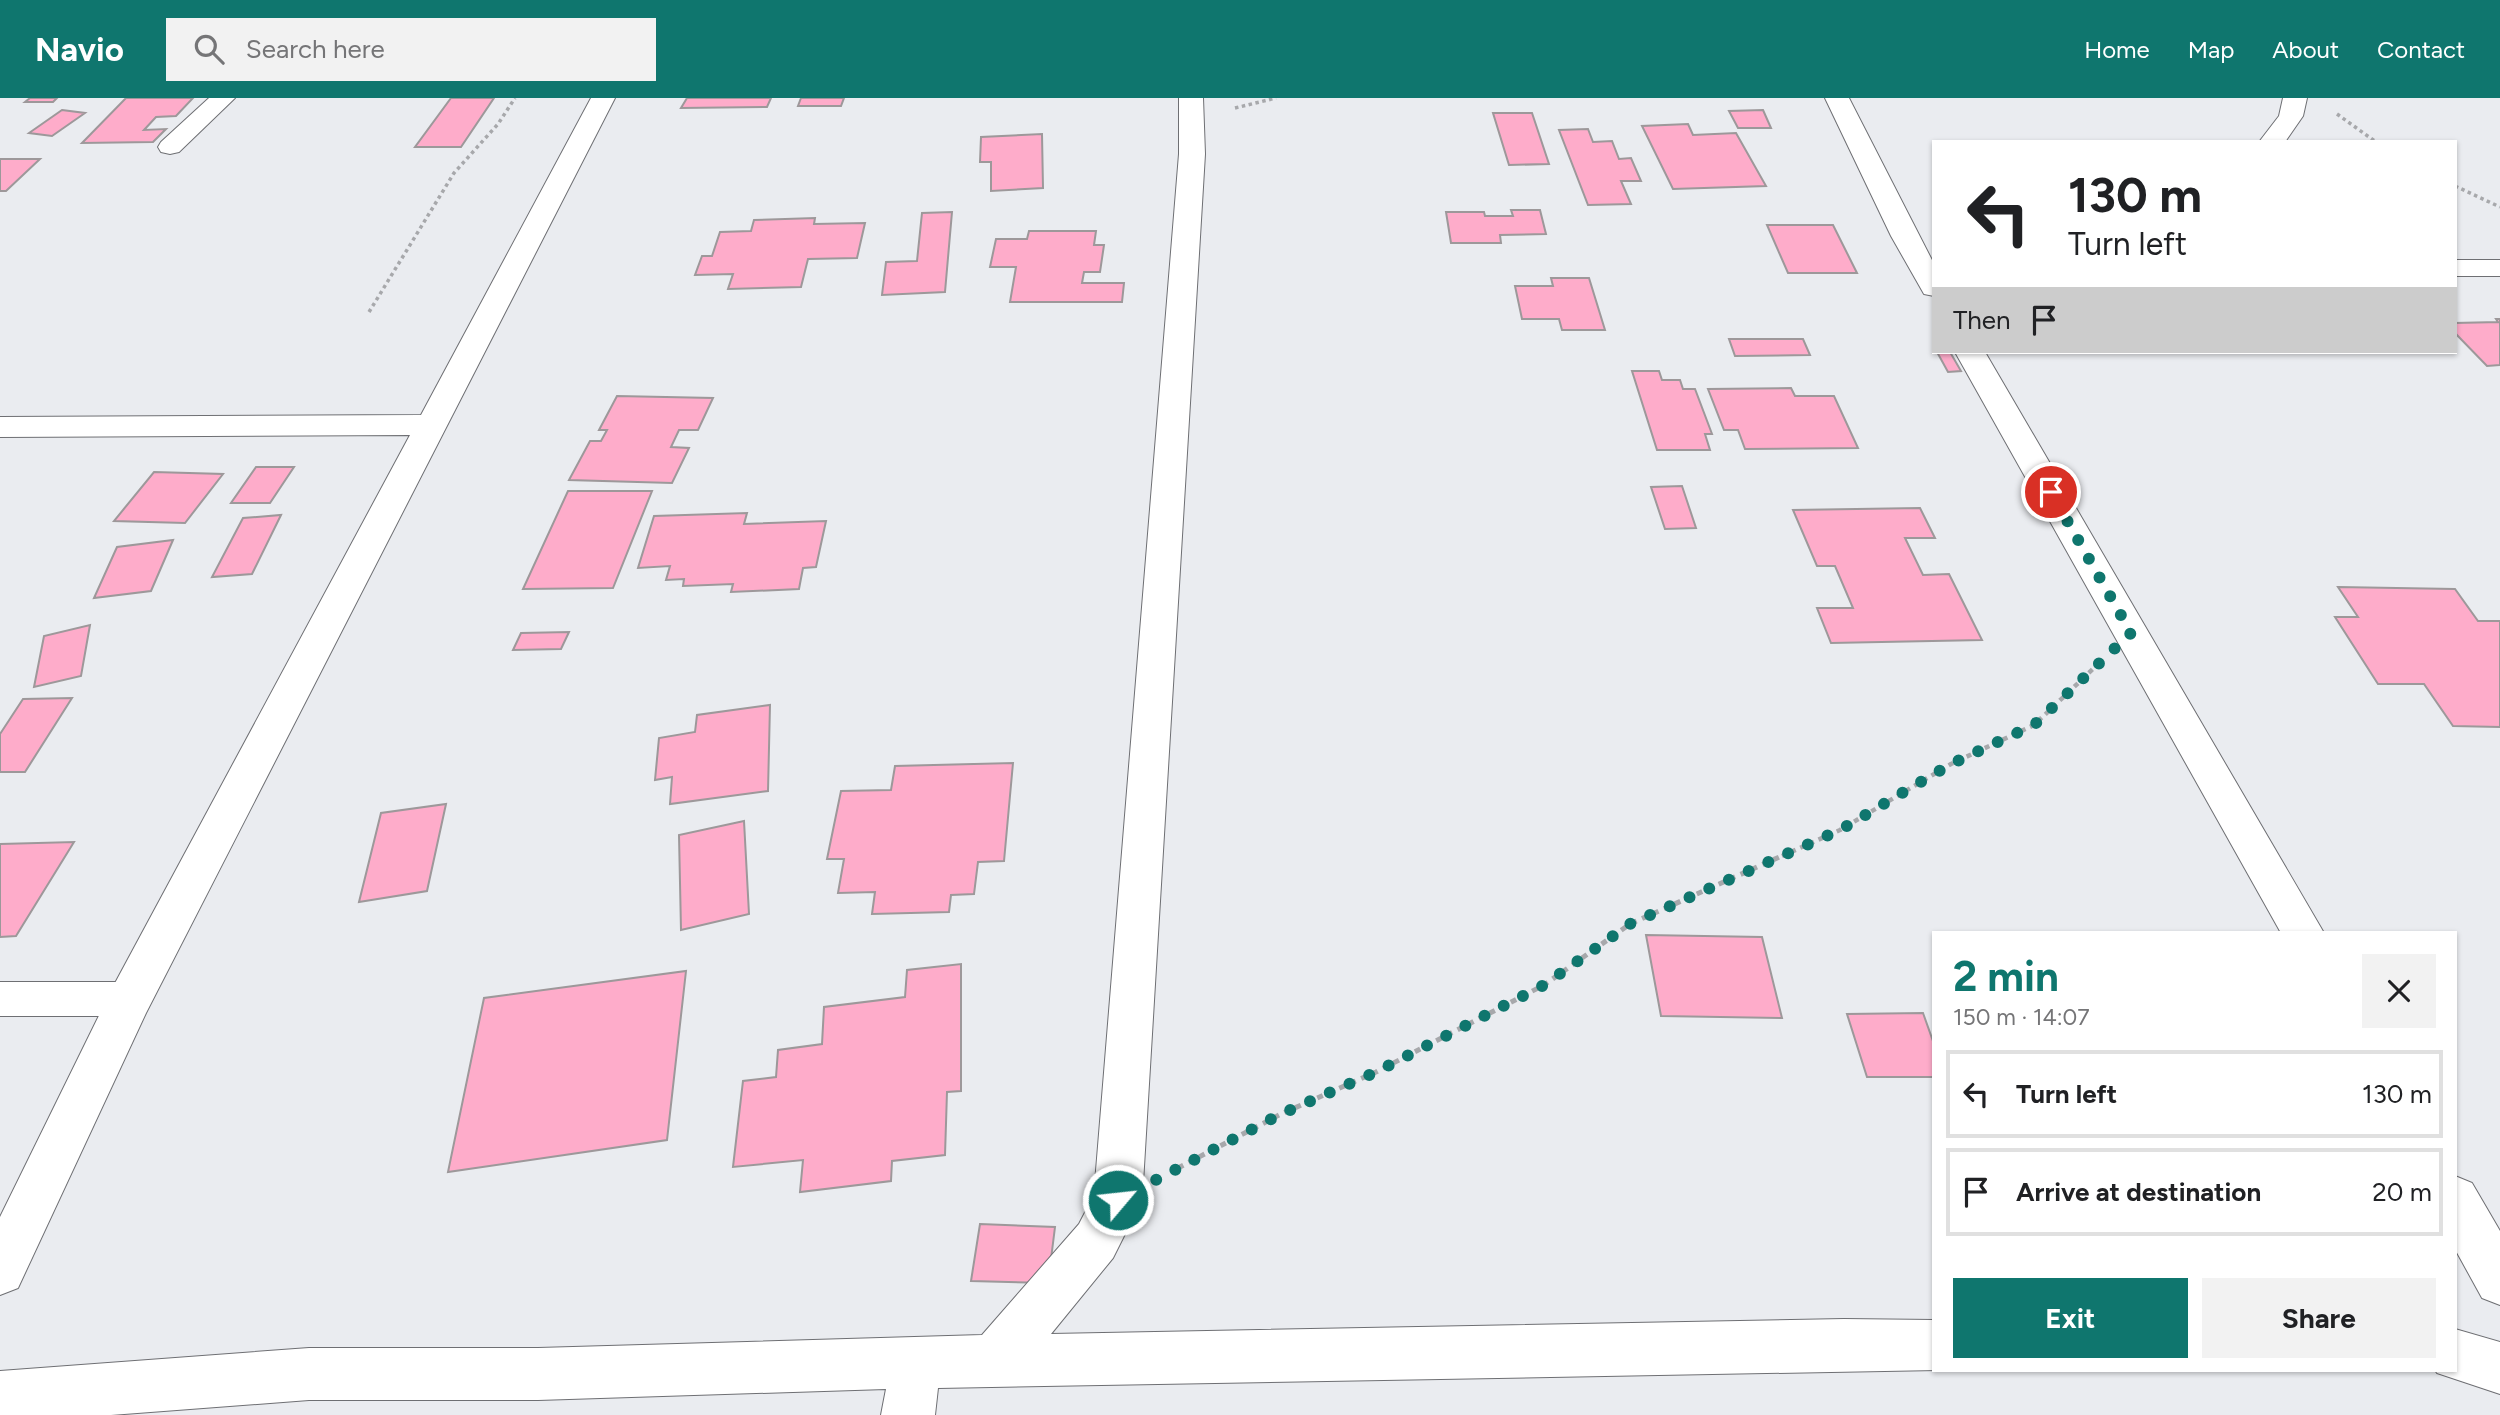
<!DOCTYPE html>
<html lang="en">
<head>
<meta charset="utf-8">
<style>
	body { margin:0; font-family:Figtree,sans-serif; background:#f2f2f2; color:#202124; height:100vh; display:flex; flex-direction:column; font-size:26px; white-space:nowrap }
	* { box-sizing:border-box; margin:0 }
	p { font-size:23px; color:#757577 }
	.icon { flex:none; width:38px; height:38px; fill:none; stroke:currentColor; stroke-width:2; stroke-linecap:round; stroke-linejoin:round }
	.map { position:relative; flex:1; overflow:hidden }
	.details { position:absolute; left:1932px; top:833px; width:525px; height:441px; display:flex; flex-direction:column; background:#fff; border-radius:0px; box-shadow:0 2px 5px #0004 }
	.details>* { flex:none }
	.top-card { position:absolute; left:1932px; top:42px; width:525px; height:214px; border-radius:0px; box-shadow:0 2px 5px #0004; background:#fff; color:#202124; overflow:hidden }
	.pin { position:absolute; display:grid; place-items:center; width:60px; height:60px; color:#fff; margin:-30px; border:4px solid #fff; border-radius:50%; box-shadow:0 2px 7px #0007 }
	.me { position:absolute; width:77px; margin:-38px; rotate:62deg; stroke-linejoin:round; filter:drop-shadow(0 0 5px #0008) }
	.turn { display:flex; align-items:center; gap:24px; height:147px; padding:0 21px; font-size:32px }
	.turn .icon { width:91px; height:91px; stroke-width:2.5 }
	.turn b { display:block; font-size:49px; line-height:60px }
	.then { display:flex; align-items:center; height:66px; padding:0 21px; background:#0003; gap:14px; font-size:26px }
	.round { display:grid; place-items:center; flex:none; width:74px; height:74px; border-radius:0px; background:#f2f2f2 }
	.head { display:flex; align-items:center; justify-content:space-between; height:119px; padding:0 21px }
	h1 { font-size:42px; font-weight:700; line-height:52px; color:#0f766e }
	.primary-button { display:flex; gap:14px; margin-top:auto; padding:14px 21px }
	.primary-button a { flex:1; height:80px; border-radius:0px; background:#0f766e; color:#fff; font-size:28px; font-weight:700; line-height:80px; text-align:center }
	.primary-button a+a { background:#f2f2f2; color:#202124 }
	ul { padding:0; list-style:none }
	li { display:flex; align-items:center; gap:21px; height:88px; margin:0 14px 10px; padding:0 7px; border:4px solid #e0e0e0; border-radius:0px }
	li div { flex:1 }
	li b { display:block; font-size:26px }
	li em { font-style:normal }
	header { display:flex; align-items:center; gap:42px; box-sizing:border-box; height:98px; padding:0 35px; background:#0f766e; color:#fff }
	header strong { font-size:33px }
	nav { display:flex; gap:38px; margin-inline-start:auto; font-size:24px }
	.search { width:490px; height:63px; background:#f2f2f2; display:flex; align-items:center; gap:18px; box-sizing:border-box; padding:0 24px; border-radius:0px; color:#757577; font-size:26px }
	.map>svg:first-child { display:block }
</style>
</head>
<body>
<header>
<strong>Navio</strong>
<div class="search"><svg class="icon" aria-label="search" viewBox="0 0 24 24"><circle cx="10" cy="10" r="6"/><path d="M15 15l6 6"/></svg>Search here</div>
<nav><a>Home</a><a>Map</a><a>About</a><a>Contact</a></nav>
</header>
<div class="map">
<svg width="2500" height="1317" viewBox="0 0 2500 1317">
	<rect width="100%" height="100%" fill="#eaecf0"/>
	<path fill="#feacca" stroke="#9d989a" stroke-width="2" d="M30 0H57L53 4H25Z
		M126 0H193L176 18 156 19 144 32 166 31 153 44 82 45Z
		M451 0H494L461 49H415Z
		M687 0H771L767 9 681 10Z
		M801 0H844L841 8H798Z
		M62 12 85 15 52 38 29 35Z
		M1763 12 1771 30H1738L1729 13Z
		M1493 15H1532L1549 66 1509 67Z
		M1688 26 1693 37 1736 35 1766 88 1673 91 1642 28Z
		M1588 31 1593 44 1612 43 1619 61 1631 60 1641 83H1621L1631 106 1588 107 1559 32Z
		M1042 36 1043 90 991 93V64H980L981 39Z
		M0 61H40L6 93H0Z
		M1511 112H1540L1546 136 1500 137 1501 145H1451L1446 114H1484L1485 118H1513Z
		M952 114 945 194 882 197 886 164 917 163 922 115Z
		M815 120 814 126 865 125 857 160 808 161 801 189 728 191 733 176 695 177 702 158H712L720 134 751 133 754 122Z
		M1767 127H1833L1857 175H1788Z
		M1029 133H1096L1094 147H1104L1100 174H1084L1082 185H1124L1122 204H1010L1016 169H990L996 141H1027Z
		M1551 180H1589L1605 232H1562L1559 221H1522L1515 188H1553Z
		M2496 221H2500V267L2487 268 2455 235V225L2498 224Z
		M1729 241H1803L1810 257 1735 258Z
		M1937 254H1950L1961 273 1948 274Z
		M1632 273H1659L1662 282H1680L1683 291H1695L1712 336H1705L1710 352H1657Z
		M1791 290 1795 298H1834L1858 350 1745 351 1738 332H1724L1708 291Z
		M617 298 713 300 698 332H679L671 349 689 350 672 385 569 382 590 343H601L607 332H599Z
		M256 369H294L270 405H231Z
		M154 374 223 376 185 425 114 423Z
		M1682 388 1696 430 1665 431 1651 389Z
		M568 393H652L613 490 523 491Z
		M1920 410 1935 440H1905L1923 477 1949 476 1982 542 1831 545 1817 510H1853L1835 468H1817L1793 412Z
		M747 415 744 426 826 423 816 469 803 470 799 491 731 494 733 486 683 488 684 481 666 482 670 468 638 470 654 418Z
		M281 417 252 476 212 479 243 420Z
		M173 442 151 493 94 500 117 449Z
		M2338 489 2455 491 2478 523H2500V629L2453 628 2424 586H2378L2335 519H2358Z
		M90 527 81 578 34 589 44 538Z
		M569 534 561 551 513 552 521 535Z
		M72 600 25 674H0V636L23 601Z
		M770 607 768 693 670 706 672 679 655 682 659 640 695 634 697 617Z
		M1013 665 1004 763 978 764 974 796 951 797 949 814 872 816 875 794 838 795 844 761H827L841 693 891 692 895 668Z
		M446 706 427 793 359 804 381 715Z
		M744 723 749 816 681 832 679 737Z
		M74 744 16 838 0 839V746Z
		M1646 837 1762 839 1782 920 1661 918Z
		M961 866V993L947 994 945 1057 892 1063 891 1083 800 1094 803 1062 733 1069 743 983 776 979 778 952 822 946 824 909 905 899 907 872Z
		M686 873 667 1042 448 1074 484 900Z
		M1923 915 1934 946V979H1867L1847 916Z
		M980 1126 1055 1129 1048 1185 971 1183Z"/>
	<g fill="none" stroke-linecap="round" stroke-linejoin="round">
		<defs>
			<path id="lane" d="M0 884H130L143 889 149 901 143 913 130 918H0Z"/>
			<path id="street" d="M209 0H235L179 54 170 56 161 54 158 49 161 44Z
				M591 0H615L146 915 18 1190 0 1197V1119L114 887 410 337 0 339V319L421 317Z
				M1179 0H1203L1205 56 1142 1102 1113 1160 1051 1236 1844 1221 1934 1222V1272H1938L938 1290 935 1317H881L886 1291 538 1302H309L111 1317H0V1273L309 1250H538L982 1237 1079 1126 1094 1097 1179 56Z
				M1825 0H1849L1934 166V198L1924 196 1891 138Z
				M2283 0H2307L2303 18 2285 44H2259L2279 18Z
				M2455 162H2500V178H2455Z
				M1955 254H1985L2324 835H2281Z
				M2455 1078 2472 1085 2500 1133V1207L2482 1200 2455 1151Z
				M2455 1231 2500 1244V1296L2437 1275 2435 1272H2455Z"/>
		</defs>
		<use href="#lane" stroke="#6e6f73" stroke-width="2"/>
		<use href="#street" stroke="#6e6f73" stroke-width="2"/>
		<path stroke="#a7a8ab" stroke-width="3.5" stroke-dasharray="3.5 3.5" stroke-linecap="butt" d="M1235 10 1276 0
			M2337 16 2376 44
			M2455 88 2500 109
			M369 214 454 75 498 26 515 0"/>
		<path stroke="#a7a8ab" stroke-width="4.5" stroke-dasharray="5 5" stroke-linecap="butt" d="M1782 758 1840 732 1951 666 2034 627 2094 570"/>
		<path stroke="#a7a8ab" stroke-width="5" stroke-dasharray="6 6" stroke-linecap="butt" d="M1178 1070 1281 1016 1376 974 1544 887 1630 826 1786 756"/>
		<use href="#lane" fill="#fff" fill-rule="evenodd"/>
		<use href="#street" fill="#fff" fill-rule="evenodd"/>
	</g>
	<g fill="none" stroke-linecap="round" stroke-linejoin="round">
		<path stroke="#0f766e" stroke-width="12" stroke-dasharray="0 21.6" d="M1118 1102 1281 1016 1376 974 1544 887 1630 826 1840 732 1951 666 2034 627 2131 535 2051 394"/>
	</g>
</svg>
<div class="pin" style="left:2051px;top:394px;background:#d93025"><svg class="icon" aria-label="arrive" viewBox="0 0 24 24"><path d="M6 21V4h12l-3 4 3 4H6"/></svg></div>
<svg class="me" style="left:1118px;top:1102px" viewBox="-20 -20 40 40"><circle r="17" fill="#0f766e" stroke="#fff" stroke-width="3"/><path d="M0-11L8 9 0 5-8 9z" fill="#fff"/></svg>
<div class="top-card">
<div class="turn"><svg class="icon" aria-label="left" viewBox="0 0 24 24"><path d="M17 20v-9H6M10 6l-5 5 5 5"/></svg><div><b>130 m</b>Turn left</div></div>
<div class="then">Then<svg class="icon" aria-label="arrive" viewBox="0 0 24 24"><path d="M6 21V4h12l-3 4 3 4H6"/></svg></div>
</div>
<section class="details">
<div class="head"><div><h1>2 min</h1><p>150 m · 14:07</p></div><a class="round"><svg class="icon" aria-label="close" viewBox="0 0 24 24"><path d="M6 6l12 12M18 6L6 18"/></svg></a></div>
<ul>
<li><svg class="icon" aria-label="left" viewBox="0 0 24 24"><path d="M17 20v-9H6M10 6l-5 5 5 5"/></svg><div><b>Turn left</b></div><em>130 m</em></li>
<li><svg class="icon" aria-label="arrive" viewBox="0 0 24 24"><path d="M6 21V4h12l-3 4 3 4H6"/></svg><div><b>Arrive at destination</b></div><em>20 m</em></li>
</ul>
<div class="primary-button"><a>Exit</a><a>Share</a></div>
</section>
</div>
</body>
</html>
